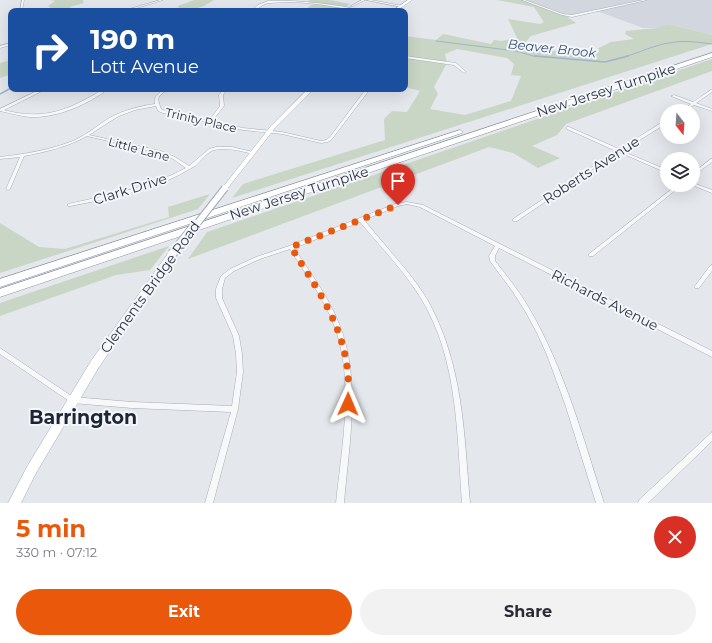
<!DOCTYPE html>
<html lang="en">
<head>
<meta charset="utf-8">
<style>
	body { margin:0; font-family:Montserrat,sans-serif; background:#f2f2f3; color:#2b2b33; height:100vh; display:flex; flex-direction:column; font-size:15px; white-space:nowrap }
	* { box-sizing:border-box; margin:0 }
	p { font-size:13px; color:#7c7c81 }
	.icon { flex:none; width:22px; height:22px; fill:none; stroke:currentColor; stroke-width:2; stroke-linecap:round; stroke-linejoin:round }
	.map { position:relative; height:503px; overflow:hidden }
	.drawer { display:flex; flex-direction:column; background:#fff; flex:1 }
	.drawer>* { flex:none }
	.banner { position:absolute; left:8px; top:8px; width:400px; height:84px; border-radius:8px; box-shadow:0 4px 16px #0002; background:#1a4fa0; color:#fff; overflow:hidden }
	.needle { width:26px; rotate:163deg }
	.fabs { position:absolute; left:660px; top:104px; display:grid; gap:8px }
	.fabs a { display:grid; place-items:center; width:40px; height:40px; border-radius:50%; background:#fff; box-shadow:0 4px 16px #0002; font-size:20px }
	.pin { position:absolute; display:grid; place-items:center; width:34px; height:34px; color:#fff; margin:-41px -17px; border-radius:50% 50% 50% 0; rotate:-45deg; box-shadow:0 0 4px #0007 }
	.pin .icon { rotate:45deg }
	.me { position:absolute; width:44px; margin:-22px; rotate:1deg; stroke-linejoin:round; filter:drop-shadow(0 0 3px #0008) }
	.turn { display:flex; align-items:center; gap:14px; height:84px; padding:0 16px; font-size:18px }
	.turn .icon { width:52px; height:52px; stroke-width:2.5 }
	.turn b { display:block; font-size:28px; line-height:34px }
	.round { display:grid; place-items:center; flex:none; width:42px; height:42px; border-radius:21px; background:#f2f2f3 }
	.summary { display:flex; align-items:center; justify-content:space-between; height:68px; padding:0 16px }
	h1 { font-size:24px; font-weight:700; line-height:30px; color:#ea580c }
	.action { display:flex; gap:8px; margin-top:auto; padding:8px 16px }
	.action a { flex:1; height:46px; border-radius:24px; background:#ea580c; color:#fff; font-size:16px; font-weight:700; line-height:46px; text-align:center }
	.action a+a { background:#f2f2f3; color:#2b2b33 }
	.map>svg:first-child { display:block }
</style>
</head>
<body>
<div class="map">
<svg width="712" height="503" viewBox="0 0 712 503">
	<rect width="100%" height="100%" fill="#e4e7ec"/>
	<path fill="#d2d6de" d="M524 0H712V35L668 24 657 28H643L594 10 566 16Z"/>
	<path fill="#c9d6c5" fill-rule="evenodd" d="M50 0H83L84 3 69 7 75 9 55 11 48 6 55 1Z
		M194 0H214L204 6 191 10 192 11H180L178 6Z
		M310 0H330L350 4 345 7 358 11H304L311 5 319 3 308 2Z
		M497 0H524L566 16 576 23 531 36 519 49 589 53 611 42 634 39 625 34 626 31 657 28 668 24 712 35V44L232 198 243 184 385 140 384 119 392 111 407 112 420 91 405 87V58L427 61 428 60 405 56V36L436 40 443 34 491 44 494 40 501 41 517 38 508 19 540 24 544 22 534 7ZM457 49 507 58 514 64 511 75 521 76 511 101 465 115 430 109 438 94 434 87 447 63 445 54Z
		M712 59V71L566 124 557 135 532 146 560 158 538 168 513 153 489 147 188 259 207 232Z
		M11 60V74L0 78V63Z
		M210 194 198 209 0 273V223L39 247 65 249 169 217 168 207Z
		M169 246 150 270 116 275 0 316V303Z"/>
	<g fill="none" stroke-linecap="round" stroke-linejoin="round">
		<path stroke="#9fb4cc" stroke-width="1" d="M436 41 516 51 533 56 547 57
			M624 57C639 53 654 45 669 43 683 40 697 42 712 44"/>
		<path stroke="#9fb4cc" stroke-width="1.5" d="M535 56 605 62 628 56
			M0 94 11 88"/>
		<defs>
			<path id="street" d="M22 0H24L22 11H20Z
				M160 0H163L127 11H123Z
				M362 0H365L353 6H351Z
				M366 0H371L403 6 402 7Z
				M522 0H525L563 14 572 15 643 0H647L572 17 562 15Z
				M268 1C290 0 311 2 333 5 342 6 352 8 360 11 352 11 344 8 336 7 314 3 292 1 270 3 263 3 258 10 251 11L258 5Z
				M11 43V45L0 48V46Z
				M405 56 456 63 466 72 464 73 454 65 405 58Z
				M41 89H46L4 110C45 121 68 110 104 89H108C87 105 57 118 30 117 20 116 10 113 0 111V109Z
				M164 89H168C158 97 156 96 161 109L165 111 209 121 220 106 219 95 223 89H227L223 95 224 106 212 121 243 128 282 132 321 141 326 140 330 137 366 89H370L332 139 328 142 321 143 282 134 243 130 211 123 209 124H208V122L163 113 158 111 156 106 135 110 119 116 109 122 89 135 161 151 175 157 189 166 209 149 216 147H232L253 152 255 153 253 154C241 151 226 147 214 150 207 152 201 161 195 166 190 169 184 172 179 175 145 192 107 199 70 206H68V204C109 195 148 188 186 168L173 159 159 153 87 136C68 147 45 152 24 156L10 189 8 190 6 189 20 157 0 159V157C25 154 51 150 75 140 88 134 99 124 111 117 125 110 140 106 155 104 153 97 159 93 164 89Z
				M711 90H712V92L696 103 712 109V111L694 105 684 111H680L691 104 671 96 674 95 693 102Z
				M666 120H667V123L622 151 667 170V173L619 152 602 163 517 221H513V219L616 151 567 129V127H569L619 149Z
				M711 159H712V162L693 176V173Z
				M693 183 712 190V193L692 185H693Z
				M677 185H682L593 256H589L588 255 589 254Z
				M407 202 423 205 712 351V357L499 248 495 256V261C507 276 519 291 529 308 564 368 583 437 604 503H596L565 404 547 355 537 333 525 311 513 292 490 261 489 256 495 246 420 207 407 204 398 206 364 220C378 237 393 254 407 271 414 280 421 289 427 299 463 363 464 432 470 503H462C457 435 458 360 422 300 405 272 381 247 360 222L294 248C310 272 327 295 338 321 362 378 349 443 344 503H336C342 444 356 376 332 320 321 294 304 272 290 249L260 259 234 271 225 278 222 289V298L239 336 242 354 243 372 238 409 213 503H205L231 412 132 408 72 403 0 354V348L73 397 132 402 232 406 237 372 236 354 233 336 216 298V289L221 276 230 269 256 257 289 246 395 204Z
				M712 265V271L699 288H695L694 287 695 286 710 266Z
				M712 432V441L648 503H638L639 500 710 434Z"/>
			<path id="primary" d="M408 0H412L396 11H392Z
				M308 89H314L275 128 227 189H223L222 188 223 187 271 126Z
				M172 251 175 252 176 254 175 256 99 367 36 473 21 503H8L28 465 91 361 169 252Z"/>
			<path id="highway" d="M712 53V57L0 297V289Z
				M460 130 463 132 462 133 0 287V279Z"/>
		</defs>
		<use href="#street" stroke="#a9aeb7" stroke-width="1"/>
		<use href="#primary" stroke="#a3abb8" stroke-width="1"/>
		<use href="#highway" stroke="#8b94a3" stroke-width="1"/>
		<use href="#street" fill="#f7f8fa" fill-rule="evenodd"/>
		<use href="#primary" fill="#fff" fill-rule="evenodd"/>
		<use href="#highway" fill="#fff" fill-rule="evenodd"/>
		<defs>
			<path id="primary-bridge-far1" d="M196 225 225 188"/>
			<path id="primary-bridge" d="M172 254 196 224"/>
		</defs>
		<use href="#primary-bridge-far1" stroke="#a3abb8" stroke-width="8" stroke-linecap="butt"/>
		<use href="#primary-bridge" stroke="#a3abb8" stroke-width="10" stroke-linecap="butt"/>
		<use href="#primary-bridge-far1" stroke="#fff" stroke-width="6"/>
		<use href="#primary-bridge" stroke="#fff" stroke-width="8"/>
	</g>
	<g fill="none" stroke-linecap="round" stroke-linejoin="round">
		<path stroke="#ea580c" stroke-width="7" stroke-dasharray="0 12.6" d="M348 404C353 338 324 300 291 247L398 205"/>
	</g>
	<g text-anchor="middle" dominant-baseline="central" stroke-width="4" stroke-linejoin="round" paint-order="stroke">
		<g font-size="12" fill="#2b3445" stroke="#f4f6f9">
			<text transform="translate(201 120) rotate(13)">Trinity Place</text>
			<text transform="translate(139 149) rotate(15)">Little Lane</text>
		</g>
		<g font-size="13" font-style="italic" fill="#34527a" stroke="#f4f6f9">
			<text transform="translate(552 48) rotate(6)">Beaver Brook</text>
		</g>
		<g font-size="14" fill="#2b3445" stroke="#f4f6f9">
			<text transform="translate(606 90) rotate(-18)">New Jersey Turnpike</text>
			<text transform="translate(591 170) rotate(-33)">Roberts Avenue</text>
			<text transform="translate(130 189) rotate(-17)">Clark Drive</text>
			<text transform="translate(299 193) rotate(-18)">New Jersey Turnpike</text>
			<text transform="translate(150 287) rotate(-54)">Clements Bridge Road</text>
			<text transform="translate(605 300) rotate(27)">Richards Avenue</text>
		</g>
		<g font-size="19" font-weight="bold" fill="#1d2536" stroke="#f4f6f9">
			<text x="83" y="417">Barrington</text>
		</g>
	</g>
</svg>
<div class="fabs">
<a><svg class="needle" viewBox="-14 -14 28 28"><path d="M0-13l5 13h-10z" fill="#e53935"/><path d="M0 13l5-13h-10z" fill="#7c7c81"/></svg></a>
<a><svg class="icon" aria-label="layers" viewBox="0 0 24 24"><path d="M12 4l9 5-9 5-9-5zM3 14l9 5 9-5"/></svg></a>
</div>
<div class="pin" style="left:398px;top:205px;background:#d93025"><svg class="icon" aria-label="arrive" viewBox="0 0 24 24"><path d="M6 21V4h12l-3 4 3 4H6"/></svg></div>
<svg class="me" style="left:348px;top:404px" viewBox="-20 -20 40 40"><path d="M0-17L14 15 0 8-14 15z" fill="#ea580c" stroke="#fff" stroke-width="4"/></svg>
<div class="banner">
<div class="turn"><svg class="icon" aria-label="right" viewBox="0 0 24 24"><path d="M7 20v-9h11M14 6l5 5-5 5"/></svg><div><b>190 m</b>Lott Avenue</div></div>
</div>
</div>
<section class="drawer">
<div class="summary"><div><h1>5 min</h1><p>330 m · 07:12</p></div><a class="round" style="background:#d93025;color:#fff"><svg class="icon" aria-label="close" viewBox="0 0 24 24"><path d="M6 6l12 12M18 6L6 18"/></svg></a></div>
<div class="action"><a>Exit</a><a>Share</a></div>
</section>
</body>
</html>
